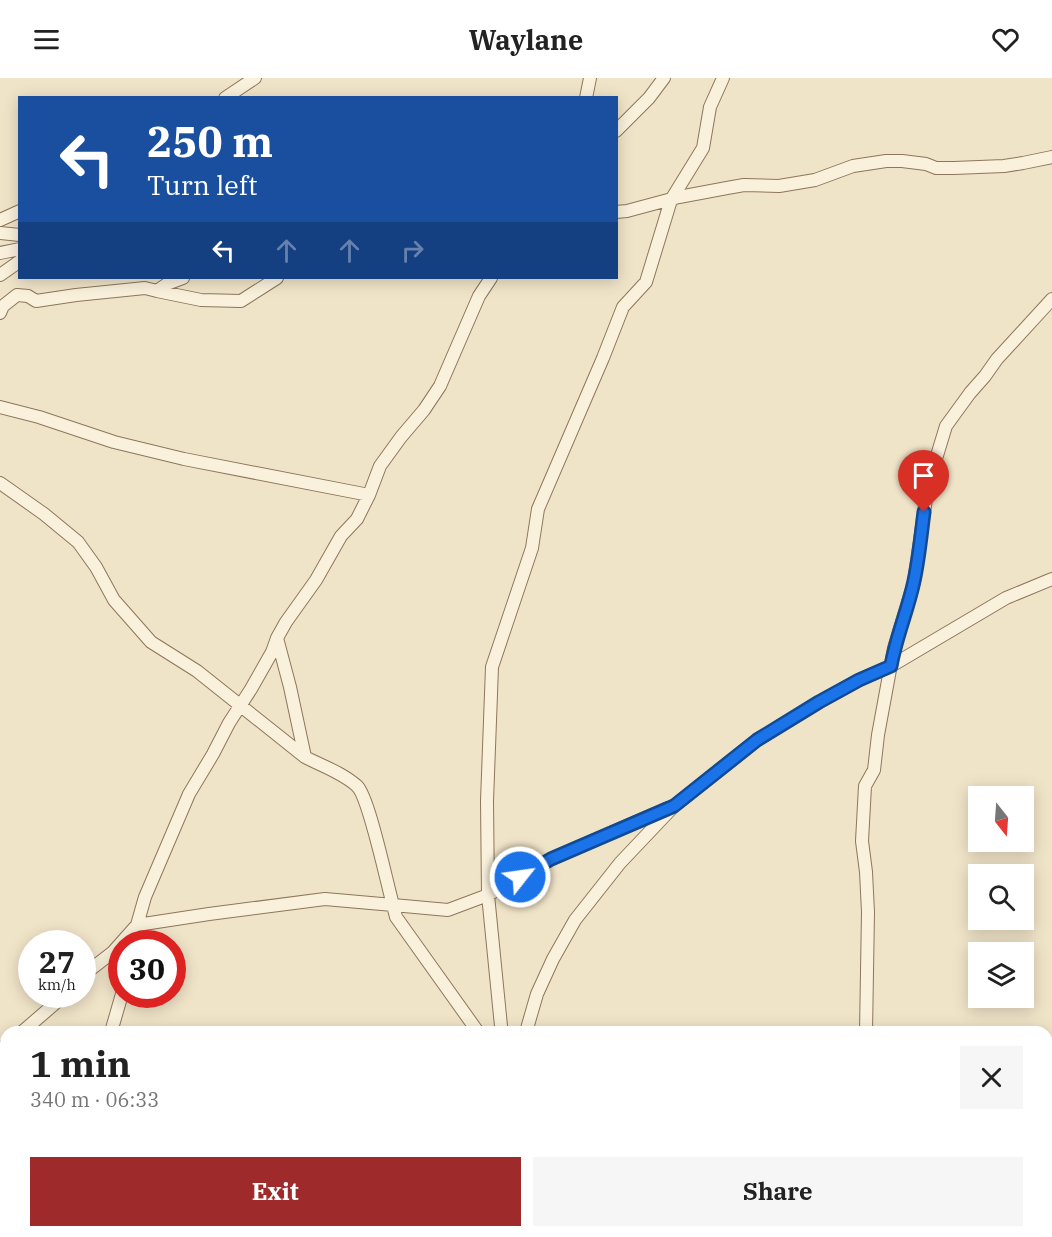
<!DOCTYPE html>
<html lang="en">
<head>
<meta charset="utf-8">
<style>
	body { margin:0; font-family:"IBM Plex Serif",serif; background:#f6f6f6; color:#222; height:100vh; display:flex; flex-direction:column; font-size:22px; white-space:nowrap }
	* { box-sizing:border-box; margin:0 }
	p { font-size:20px; color:#767676 }
	.icon { flex:none; width:33px; height:33px; fill:none; stroke:currentColor; stroke-width:2; stroke-linecap:round; stroke-linejoin:round }
	.map { position:relative; flex:1; overflow:hidden }
	.side { position:absolute; left:0px; top:948px; width:1053px; height:212px; display:flex; flex-direction:column; background:#fff; border-radius:18px 18px 0 0; box-shadow:0 3px 15px #0003 }
	.side>* { flex:none }
	.top-card { position:absolute; left:18px; top:18px; width:600px; height:183px; border-radius:0px; box-shadow:0 3px 15px #0003; background:#1a4fa0; color:#fff; overflow:hidden }
	.needle { width:39px; rotate:163deg }
	.tools { position:absolute; left:968px; top:708px; display:grid; gap:12px }
	.tools a { display:grid; place-items:center; width:66px; height:66px; border-radius:0px; background:#fff; box-shadow:0 3px 15px #0003; font-size:30px }
	.speed { position:absolute; left:18px; top:852px; display:flex; gap:12px; font-size:30px; font-weight:700; text-align:center }
	.speed>* { display:grid; place-content:center; width:78px; height:78px; border-radius:50%; background:#fff; box-shadow:0 3px 15px #0003; line-height:1 }
	.speed small { font-size:15px; font-weight:400 }
	.speed .limit { border:9px solid #d22; background:#fff; color:#111 }
	.pin { position:absolute; display:grid; place-items:center; width:51px; height:51px; color:#fff; margin:-62px -26px; border-radius:50% 50% 50% 0; rotate:-45deg; box-shadow:0 0 6px #0007 }
	.pin .icon { rotate:45deg }
	.me { position:absolute; width:66px; margin:-33px; rotate:60deg; stroke-linejoin:round; filter:drop-shadow(0 0 4px #0008) }
	.turn { display:flex; align-items:center; gap:21px; height:126px; padding:0 30px; font-size:27px }
	.turn .icon { width:78px; height:78px; stroke-width:2.5 }
	.turn b { display:block; font-size:42px; line-height:51px }
	.lanes { display:flex; align-items:center; height:57px; padding:0 30px; background:#0003; justify-content:center; gap:30px; direction:ltr }
	.lanes .off { opacity:.35 }
	.round { display:grid; place-items:center; flex:none; width:63px; height:63px; border-radius:0px; background:#f6f6f6 }
	.overview { display:flex; align-items:center; justify-content:space-between; height:102px; padding:0 30px }
	h1 { font-size:36px; font-weight:700; line-height:45px }
	.button { display:flex; gap:12px; margin-top:auto; padding:12px 30px }
	.button a { flex:1; height:69px; border-radius:0px; background:#9e2a2b; color:#fff; font-size:24px; font-weight:700; line-height:69px; text-align:center }
	.button a+a { background:#f6f6f6; color:#222 }
	header { display:flex; justify-content:space-between; align-items:center; height:78px; padding:0 30px; background:#fff; font-size:27px; font-weight:700 }
	.map>svg:first-child { display:block }
</style>
</head>
<body>
<header><svg class="icon" aria-label="menu" viewBox="0 0 24 24"><path d="M4 6h16M4 12h16M4 18h16"/></svg>Waylane<svg class="icon" aria-label="heart" viewBox="0 0 24 24"><path d="M12 20l-8-8c-3-5 5-10 8-4 3-6 11-1 8 4z"/></svg></header>
<div class="map">
<svg width="1052" height="1159" viewBox="0 0 1052 1159">
	<rect width="100%" height="100%" fill="#f0e4c8"/>
	<g fill="none" stroke-linecap="round" stroke-linejoin="round">
		<defs>
			<path id="street" d="M225 20 255 0
				M586 20 590 0
				M616 53 649 20 664 0
				M616 134 627 133 679 119 727 110 744 107 779 108 815 102 853 88 886 83H902L926 86 936 90H954L1004 88 1023 85 1052 79
				M0 142 20 133
				M0 155 20 157
				M0 175 20 171
				M0 197 20 183
				M157 213 201 222 241 223 277 200
				M0 235 3 228 17 217 28 218 36 223 76 217 145 210 157 213 167 206 183 200
				M0 329 39 339 114 364 184 381 369 417
				M0 405 44 436 78 464 96 489 114 522 151 564 197 593 305 679
				M277 560 290 609 305 679C322 688 343 695 357 708 369 719 387 806 393 827L448 832 488 817 551 781 668 730
				M135 866 137 847 145 819 189 716 213 676 229 645 251 611 272 574 277 560 286 544 316 502 341 458 357 441 369 417 380 388 401 359 424 332 440 308 479 218 491 200
				M82 898 113 874 137 847 209 836 325 821 393 827 396 839 478 954
				M22 954 66 916
				M111 954 122 916
				M500 954 501 948 488 817 487 723 492 589 532 470 538 431 603 280 623 229 646 204 671 122 703 70 710 29 723 0
				M526 954 537 916 553 881 575 842 620 785 674 728 757 662 819 624 859 602 891 588 1006 520 1052 501
				M866 954 868 834 866 794 862 763 865 708 874 692 878 657 894 570 914 504 928 407 946 348 970 315 985 298 997 281 1052 221
				M0 972 6 967
				M0 1080 6 1083
				M85 1154 89 1159
				M129 1154 135 1159
				M534 1154 536 1159
				M16 1159 19 1154
				M513 1159 514 1154
				M850 1159V1154"/>
		</defs>
		<use href="#street" stroke="#8d765c" stroke-width="14"/>
		<use href="#street" stroke="#faf1dc" stroke-width="12"/>
	</g>
	<g fill="none" stroke-linecap="round" stroke-linejoin="round">
		<defs>
			<path id="route" d="M520 799 551 781 674 728 757 662 819 624 859 602 891 588C896 559 908 532 914 503 919 480 921 457 924 434"/>
		</defs>
		<use href="#route" stroke="#114b97" stroke-width="15"/>
		<use href="#route" stroke="#1a73e8" stroke-width="10"/>
	</g>
</svg>
<div class="tools">
<a><svg class="needle" viewBox="-14 -14 28 28"><path d="M0-13l5 13h-10z" fill="#e53935"/><path d="M0 13l5-13h-10z" fill="#767676"/></svg></a>
<a><svg class="icon" aria-label="search" viewBox="0 0 24 24"><circle cx="10" cy="10" r="6"/><path d="M15 15l6 6"/></svg></a>
<a><svg class="icon" aria-label="layers" viewBox="0 0 24 24"><path d="M12 4l9 5-9 5-9-5zM3 14l9 5 9-5"/></svg></a>
</div>
<div class="speed"><div>27<small>km/h</small></div><div class="limit">30</div></div>
<div class="pin" style="left:924px;top:434px;background:#d93025"><svg class="icon" aria-label="arrive" viewBox="0 0 24 24"><path d="M6 21V4h12l-3 4 3 4H6"/></svg></div>
<svg class="me" style="left:520px;top:799px" viewBox="-20 -20 40 40"><circle r="17" fill="#1a73e8" stroke="#fff" stroke-width="3"/><path d="M0-11L8 9 0 5-8 9z" fill="#fff"/></svg>
<div class="top-card">
<div class="turn"><svg class="icon" aria-label="left" viewBox="0 0 24 24"><path d="M17 20v-9H6M10 6l-5 5 5 5"/></svg><div><b>250 m</b>Turn left</div></div>
<div class="lanes"><svg class="icon" aria-label="left" viewBox="0 0 24 24"><path d="M17 20v-9H6M10 6l-5 5 5 5"/></svg><svg class="icon off" aria-label="ahead" viewBox="0 0 24 24"><path d="M12 20V5M6 11l6-6 6 6"/></svg><svg class="icon off" aria-label="ahead" viewBox="0 0 24 24"><path d="M12 20V5M6 11l6-6 6 6"/></svg><svg class="icon off" aria-label="right" viewBox="0 0 24 24"><path d="M7 20v-9h11M14 6l5 5-5 5"/></svg></div>
</div>
<section class="side">
<div class="overview"><div><h1>1 min</h1><p>340 m · 06:33</p></div><a class="round"><svg class="icon" aria-label="close" viewBox="0 0 24 24"><path d="M6 6l12 12M18 6L6 18"/></svg></a></div>
<div class="button"><a>Exit</a><a>Share</a></div>
</section>
</div>
</body>
</html>
